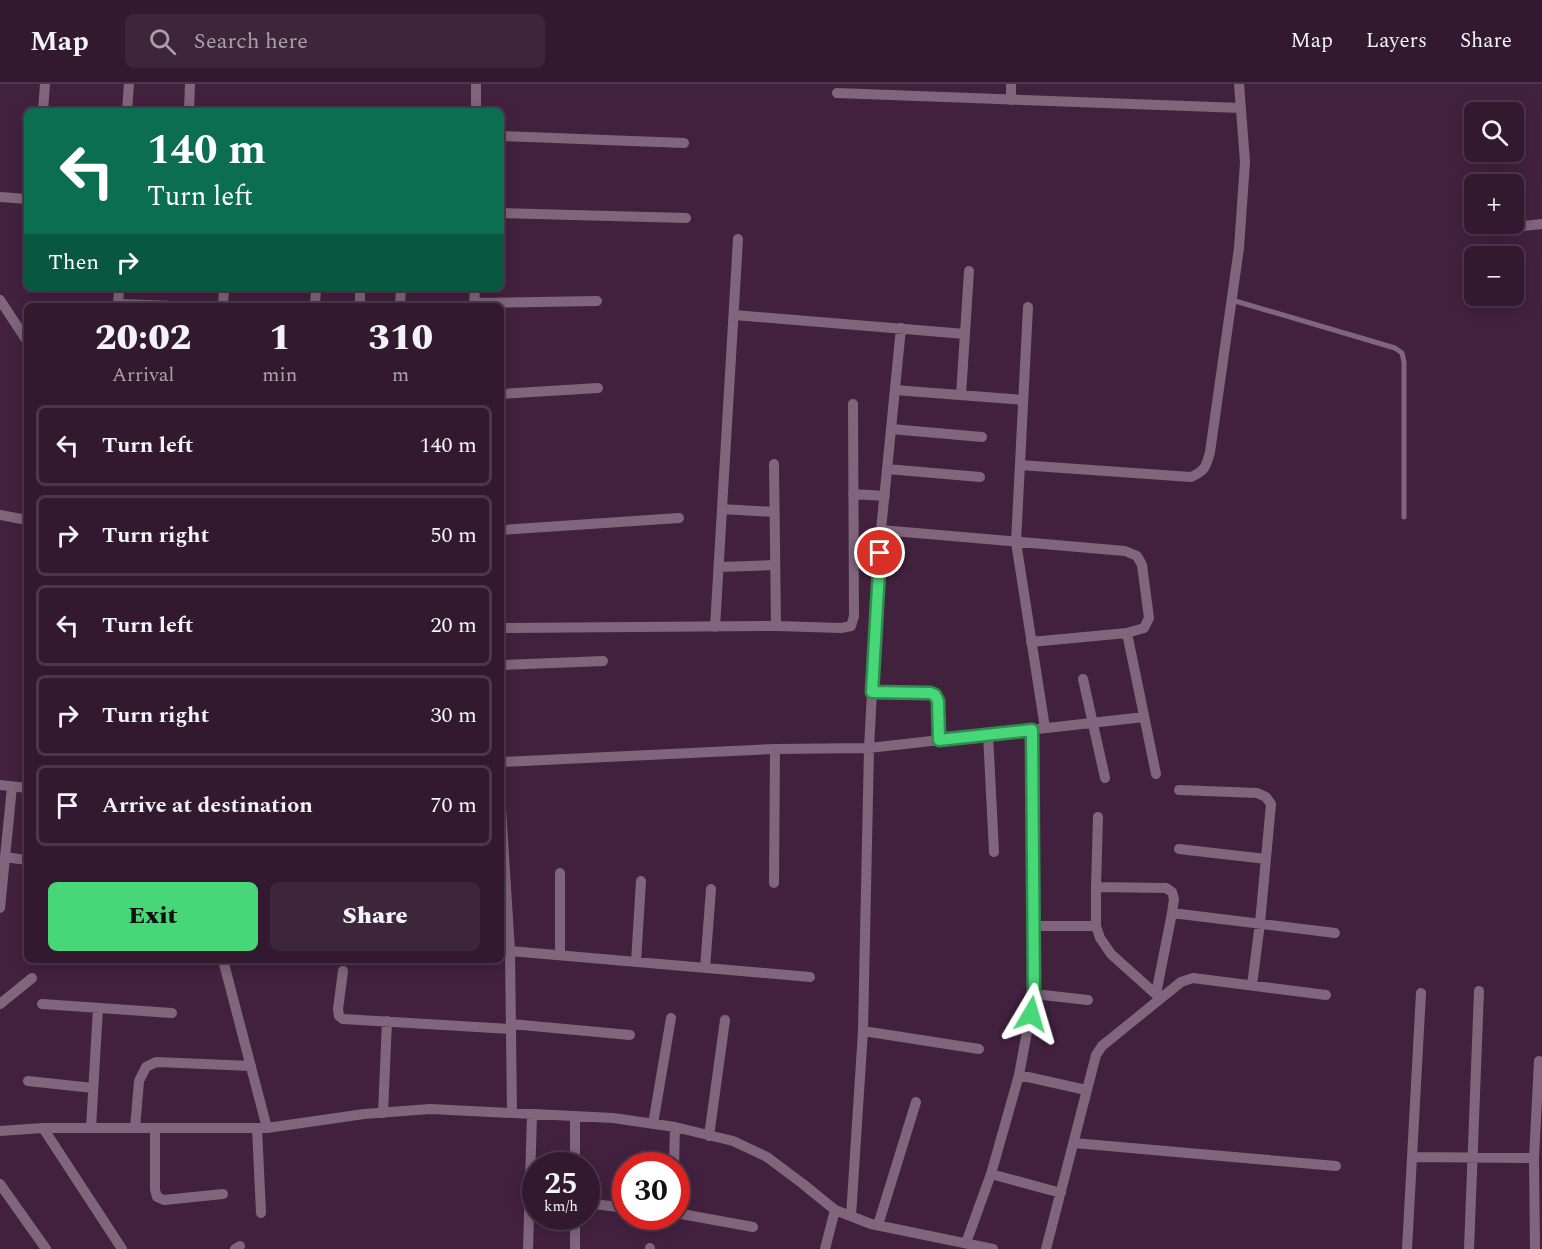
<!DOCTYPE html>
<html lang="en">
<head>
<meta charset="utf-8">
<style>
	body { margin:0; font-family:Spectral,serif; background:#3d263b; color:#f1f3f6; height:100vh; display:flex; flex-direction:column; font-size:22px; white-space:nowrap }
	* { box-sizing:border-box; margin:0 }
	p { font-size:20px; color:#a8a0aa }
	.icon { flex:none; width:33px; height:33px; fill:none; stroke:currentColor; stroke-width:2; stroke-linecap:round; stroke-linejoin:round }
	.map { position:relative; flex:1; overflow:hidden }
	.side { position:absolute; left:24px; top:219px; width:480px; height:660px; display:flex; flex-direction:column; background:#32192f; border-radius:9px; box-shadow:0 3px 15px #0003,0 0 0 2px #4d384b }
	.side>* { flex:none }
	.top-card { position:absolute; left:24px; top:24px; width:480px; height:183px; border-radius:9px; box-shadow:0 3px 15px #0003,0 0 0 2px #4d384b; background:#0b6e4f; color:#fff; overflow:hidden }
	.fabs { position:absolute; left:1464px; top:18px; display:grid; gap:12px }
	.fabs a { display:grid; place-items:center; width:60px; height:60px; border-radius:9px; background:#32192f; box-shadow:0 3px 15px #0003,0 0 0 2px #4d384b; font-size:30px }
	.speed { position:absolute; left:522px; top:1068px; display:flex; gap:12px; font-size:30px; font-weight:700; text-align:center }
	.speed>* { display:grid; place-content:center; width:78px; height:78px; border-radius:50%; background:#32192f; box-shadow:0 3px 15px #0003,0 0 0 2px #4d384b; line-height:1 }
	.speed small { font-size:15px; font-weight:400 }
	.speed .limit { border:9px solid #d22; background:#fff; color:#111 }
	.pin { position:absolute; display:grid; place-items:center; width:51px; height:51px; color:#fff; margin:-26px; border:3px solid #fff; border-radius:50%; box-shadow:0 2px 6px #0007 }
	.me { position:absolute; width:66px; margin:-33px; rotate:7deg; stroke-linejoin:round; filter:drop-shadow(0 0 4px #0008) }
	.turn { display:flex; align-items:center; gap:21px; height:126px; padding:0 24px; font-size:27px }
	.turn .icon { width:78px; height:78px; stroke-width:2.5 }
	.turn b { display:block; font-size:42px; line-height:51px }
	.then { display:flex; align-items:center; height:57px; padding:0 24px; background:#0003; gap:12px; font-size:22px }
	.eta { display:flex; justify-content:space-evenly; align-items:center; height:102px; text-align:center }
	.eta b { font-size:36px; font-weight:800; line-height:42px }
	.action { display:flex; gap:12px; margin-top:auto; padding:12px 24px }
	.action a { flex:1; height:69px; border-radius:9px; background:#48d778; color:#111; font-size:24px; font-weight:800; line-height:69px; text-align:center }
	.action a+a { background:#3d263b; color:#f1f3f6 }
	ul { padding:0; list-style:none }
	li { display:flex; align-items:center; gap:18px; height:81px; margin:0 12px 9px; padding:0 12px; border:3px solid #4d384b; border-radius:9px }
	li div { flex:1 }
	li b { display:block; font-size:22px }
	li em { font-style:normal }
	header { display:flex; align-items:center; gap:36px; box-sizing:border-box; height:84px; padding:0 30px; background:#32192f; border-bottom:2px solid #4d384b }
	header strong { font-size:28px }
	nav { display:flex; gap:33px; margin-inline-start:auto; font-size:21px }
	.search { width:420px; height:54px; background:#3d263b; display:flex; align-items:center; gap:15px; box-sizing:border-box; padding:0 21px; border-radius:9px; color:#a8a0aa; font-size:22px }
	.map>svg:first-child { display:block }
</style>
</head>
<body>
<header>
<strong>Map</strong>
<div class="search"><svg class="icon" aria-label="search" viewBox="0 0 24 24"><circle cx="10" cy="10" r="6"/><path d="M15 15l6 6"/></svg>Search here</div>
<nav><a>Map</a><a>Layers</a><a>Share</a></nav>
</header>
<div class="map">
<svg width="1542" height="1165" viewBox="0 0 1542 1165">
	<rect width="100%" height="100%" fill="#42213f"/>
	<g fill="none" stroke-linecap="round" stroke-linejoin="round">
		<path stroke="#80657c" stroke-width="5" d="M1232 216 1395 264 1402 269 1404 278V433"/>
		<path stroke="#80657c" stroke-width="10" d="M1011 0V16
			M837 9 1241 24
			M43 27 45 0
			M127 27 129 0
			M189 27 190 0
			M476 27V0
			M501 52 684 59
			M0 113 27 115
			M501 129 686 134
			M1480 147 1542 140
			M360 204V222
			M0 216 27 257
			M475 219 597 217
			M119 220 174 222
			M118 222 119 204
			M223 222 224 204
			M315 222 316 204
			M400 222 401 204
			M474 222 475 204
			M1028 223 1016 458 1045 644
			M734 231 965 250
			M895 306 1023 316
			M501 310 598 304
			M961 311 969 187
			M891 345 982 353
			M774 380 776 542
			M1020 381 1191 393C1205 387 1206 383 1210 368L1239 164 1245 78 1239 0
			M887 385 980 393
			M853 410 885 412
			M722 425 774 428
			M0 431 27 436
			M501 446 679 434
			M881 446 1125 467 1137 472 1142 481 1149 534 1144 544 1127 549 1031 558
			M719 483 775 481
			M715 543 738 155
			M501 544 776 542 841 544 851 542 854 532 853 320
			M1127 549 1156 690
			M501 581 603 577
			M1083 595 1105 694
			M872 608 930 609 935 611 938 617 939 656
			M988 650 994 768
			M501 678 775 665 869 664 1144 633
			M0 701 27 704
			M1179 706 1257 709 1266 713 1271 720 1260 839 1252 901
			M501 724 510 867 512 1029
			M1098 733 1096 803V842L1100 854 1111 870 1160 914
			M1179 765 1266 775
			M5 773 27 776
			M560 789V871
			M774 799 775 665
			M1096 803 1166 804 1172 808 1174 815 1172 829 1156 910
			M0 824 12 703
			M1172 829 1335 849
			M1035 842H1096
			M510 867 810 893
			M223 876 267 1044
			M636 878 641 797
			M705 884 711 805
			M343 887 338 925 339 932 343 935 511 945
			M1034 910 1088 916
			M0 920 32 894
			M42 920 172 929
			M511 940 630 951
			M863 947 979 965
			M1019 991 1086 1006
			M28 997 93 1004
			M383 1029 387 937
			M575 1032V1082
			M653 1040 671 934
			M43 1044 122 1165
			M91 1044 98 924
			M135 1044 139 997 146 983 156 978 251 982
			M155 1044V1106L157 1113 164 1116 223 1110
			M257 1044 261 1129
			M0 1047 43 1044H267L364 1030 430 1025 613 1034 675 1043 733 1057 767 1073 803 1100 835 1126 871 1140 993 1165
			M709 1052 725 936
			M1074 1059 1336 1082
			M1412 1073 1534 1074
			M674 1082 675 1043
			M991 1090 1061 1109
			M0 1100 46 1165
			M586 1119 626 1124
			M676 1129 753 1143
			M575 1132V1165
			M851 1132 863 947 869 664 872 608 881 446 901 244
			M878 1141 916 1018
			M966 1159 991 1090 1019 991 1034 910 1032 646
			M235 1165 240 1162
			M528 1165 532 1030
			M650 1165V1164
			M825 1165 835 1126
			M1046 1165 1096 971 1102 962 1181 898 1193 894 1326 911
			M1407 1165 1421 909
			M1469 1165 1479 907
			M1535 1165 1534 1074 1539 977"/>
	</g>
	<g fill="none" stroke-linecap="round" stroke-linejoin="round">
		<defs>
			<path id="route" d="M880 469 872 608 930 609 935 611 938 617 939 656 1032 646 1034 910 1031 930"/>
		</defs>
		<use href="#route" stroke="#2f8c4e" stroke-width="15"/>
		<use href="#route" stroke="#48d778" stroke-width="10"/>
	</g>
</svg>
<div class="fabs">
<a><svg class="icon" aria-label="search" viewBox="0 0 24 24"><circle cx="10" cy="10" r="6"/><path d="M15 15l6 6"/></svg></a>
<a>+</a>
<a>−</a>
</div>
<div class="speed"><div>25<small>km/h</small></div><div class="limit">30</div></div>
<div class="pin" style="left:880px;top:469px;background:#d93025"><svg class="icon" aria-label="arrive" viewBox="0 0 24 24"><path d="M6 21V4h12l-3 4 3 4H6"/></svg></div>
<svg class="me" style="left:1031px;top:930px" viewBox="-20 -20 40 40"><path d="M0-17L14 15 0 8-14 15z" fill="#48d778" stroke="#fff" stroke-width="4"/></svg>
<div class="top-card">
<div class="turn"><svg class="icon" aria-label="left" viewBox="0 0 24 24"><path d="M17 20v-9H6M10 6l-5 5 5 5"/></svg><div><b>140 m</b>Turn left</div></div>
<div class="then">Then<svg class="icon" aria-label="right" viewBox="0 0 24 24"><path d="M7 20v-9h11M14 6l5 5-5 5"/></svg></div>
</div>
<section class="side">
<div class="eta">
<div><b>20:02</b><p>Arrival</p></div>
<div><b>1</b><p>min</p></div>
<div><b>310</b><p>m</p></div>
</div>
<ul>
<li><svg class="icon" aria-label="left" viewBox="0 0 24 24"><path d="M17 20v-9H6M10 6l-5 5 5 5"/></svg><div><b>Turn left</b></div><em>140 m</em></li>
<li><svg class="icon" aria-label="right" viewBox="0 0 24 24"><path d="M7 20v-9h11M14 6l5 5-5 5"/></svg><div><b>Turn right</b></div><em>50 m</em></li>
<li><svg class="icon" aria-label="left" viewBox="0 0 24 24"><path d="M17 20v-9H6M10 6l-5 5 5 5"/></svg><div><b>Turn left</b></div><em>20 m</em></li>
<li><svg class="icon" aria-label="right" viewBox="0 0 24 24"><path d="M7 20v-9h11M14 6l5 5-5 5"/></svg><div><b>Turn right</b></div><em>30 m</em></li>
<li><svg class="icon" aria-label="arrive" viewBox="0 0 24 24"><path d="M6 21V4h12l-3 4 3 4H6"/></svg><div><b>Arrive at destination</b></div><em>70 m</em></li>
</ul>
<div class="action"><a>Exit</a><a>Share</a></div>
</section>
</div>
</body>
</html>
